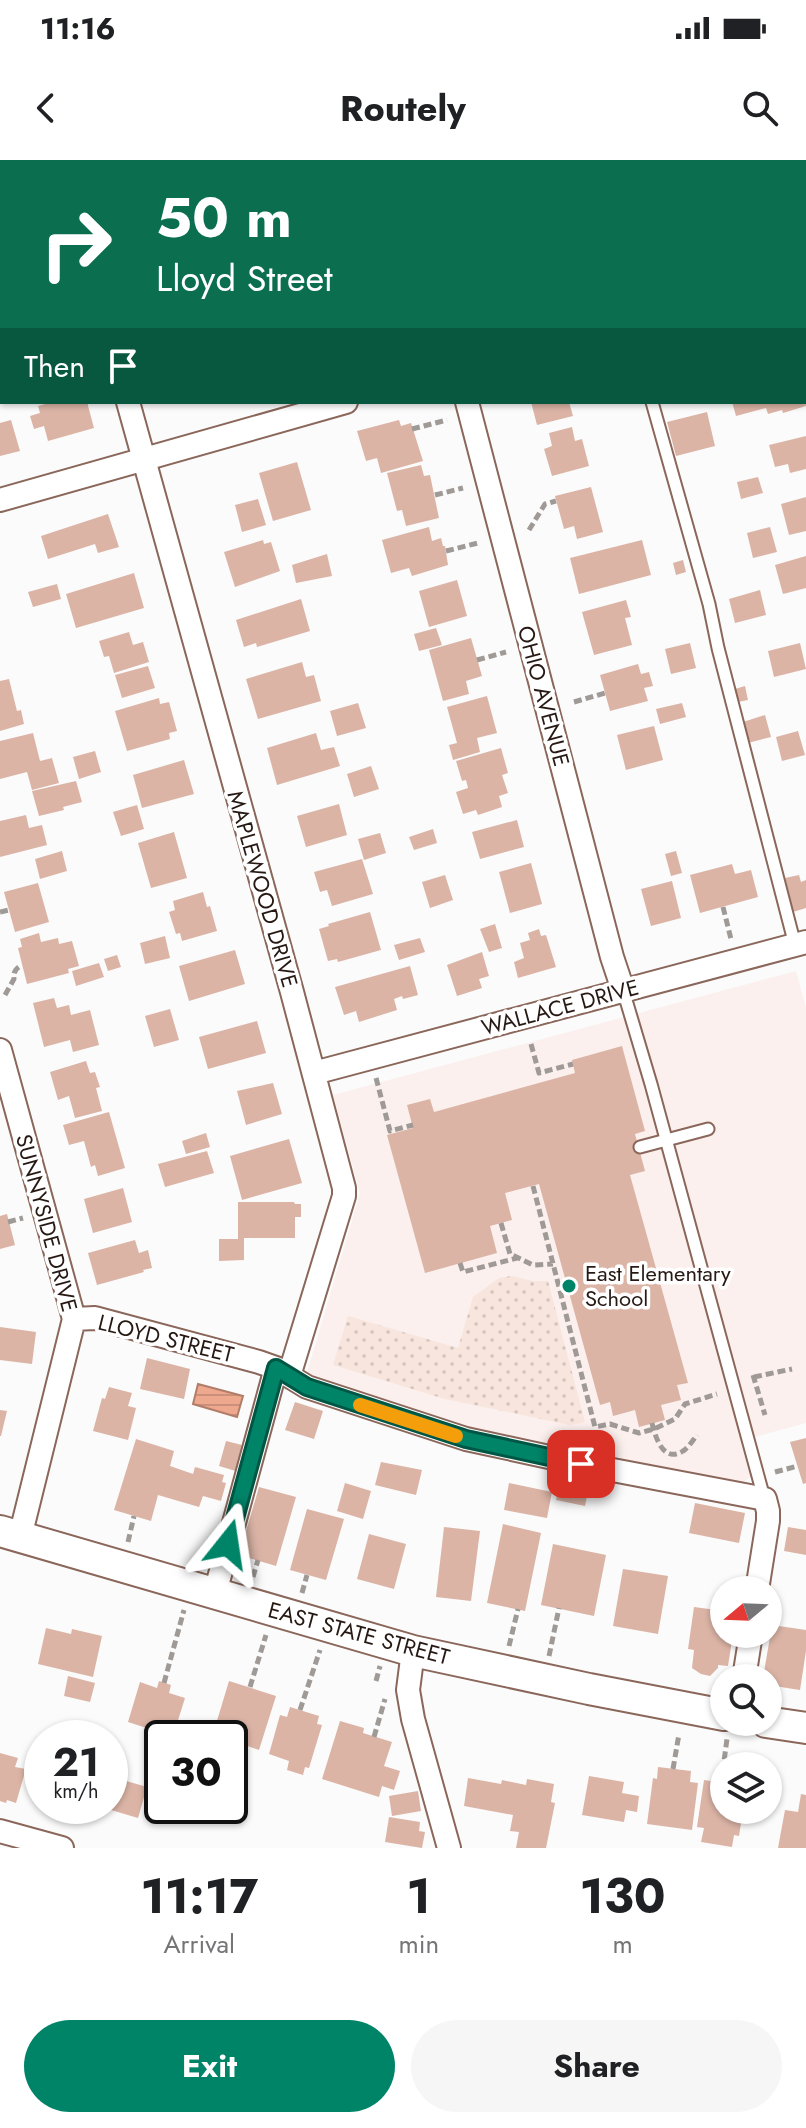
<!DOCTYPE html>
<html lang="en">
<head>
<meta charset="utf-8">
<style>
	body { margin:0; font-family:Jost,sans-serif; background:#f6f6f6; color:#202124; height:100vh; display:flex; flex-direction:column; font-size:30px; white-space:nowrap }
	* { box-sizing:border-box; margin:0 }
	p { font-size:26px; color:#757577 }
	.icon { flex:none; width:44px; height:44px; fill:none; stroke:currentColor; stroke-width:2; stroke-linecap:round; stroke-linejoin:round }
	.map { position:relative; height:1688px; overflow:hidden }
	.panel { display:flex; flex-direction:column; background:#fff; flex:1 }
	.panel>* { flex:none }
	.banner { position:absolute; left:0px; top:0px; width:806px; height:244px; box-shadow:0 2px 6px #0004; background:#0b6e4f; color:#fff; overflow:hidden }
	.needle { width:52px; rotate:251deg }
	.buttons { position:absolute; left:710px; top:1416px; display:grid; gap:16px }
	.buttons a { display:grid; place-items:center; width:72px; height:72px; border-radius:50%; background:#fff; box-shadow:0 2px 6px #0004; font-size:40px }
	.speed { position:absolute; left:24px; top:1560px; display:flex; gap:16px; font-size:40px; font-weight:700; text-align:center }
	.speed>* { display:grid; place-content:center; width:104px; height:104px; border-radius:50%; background:#fff; box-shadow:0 2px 6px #0004; line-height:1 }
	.speed small { font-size:20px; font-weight:400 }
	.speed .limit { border:4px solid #111; border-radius:12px; background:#fff; color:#111 }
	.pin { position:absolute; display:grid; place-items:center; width:68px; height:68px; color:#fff; margin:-34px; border-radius:16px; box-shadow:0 4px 12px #0006 }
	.me { position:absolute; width:88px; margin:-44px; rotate:15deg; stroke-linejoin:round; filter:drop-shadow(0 0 6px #0008) }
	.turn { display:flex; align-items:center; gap:28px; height:168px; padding:0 24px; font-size:36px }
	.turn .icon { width:104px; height:104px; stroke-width:2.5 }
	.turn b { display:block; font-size:56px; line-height:68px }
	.then { display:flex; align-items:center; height:76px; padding:0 24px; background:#0003; gap:16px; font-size:30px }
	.eta { display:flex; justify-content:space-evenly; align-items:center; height:136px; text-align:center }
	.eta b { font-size:48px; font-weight:700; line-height:56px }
	.action { display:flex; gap:16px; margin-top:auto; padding:16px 24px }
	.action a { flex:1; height:92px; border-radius:48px; background:#008468; color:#fff; font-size:32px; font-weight:700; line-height:92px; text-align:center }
	.action a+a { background:#f6f6f6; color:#202124 }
	.status { display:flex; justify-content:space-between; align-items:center; height:56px; padding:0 40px; background:#fff; direction:ltr }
	.status svg { height:22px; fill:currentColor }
	header { display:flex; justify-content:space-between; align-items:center; height:104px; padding:0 24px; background:#fff; font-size:36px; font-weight:700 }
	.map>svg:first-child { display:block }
</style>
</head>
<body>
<div class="status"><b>11:16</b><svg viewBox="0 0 49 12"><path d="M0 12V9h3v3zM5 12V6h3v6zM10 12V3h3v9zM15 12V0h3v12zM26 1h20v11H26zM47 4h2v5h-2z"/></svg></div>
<header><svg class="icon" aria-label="back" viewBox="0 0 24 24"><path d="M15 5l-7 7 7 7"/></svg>Routely<svg class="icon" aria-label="search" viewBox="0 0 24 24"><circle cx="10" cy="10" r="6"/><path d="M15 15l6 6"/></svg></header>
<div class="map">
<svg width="806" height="1688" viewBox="0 0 806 1688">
	<defs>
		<pattern id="park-dots" width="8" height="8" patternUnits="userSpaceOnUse" patternTransform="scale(2)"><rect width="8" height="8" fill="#f8e5dd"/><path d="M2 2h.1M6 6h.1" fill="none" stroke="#d4c4bd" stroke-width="1.8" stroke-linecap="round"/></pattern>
		<pattern id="water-rules" width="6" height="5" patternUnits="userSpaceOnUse" patternTransform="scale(2)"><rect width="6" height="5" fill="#eda88e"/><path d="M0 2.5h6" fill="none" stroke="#cb907a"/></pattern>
	</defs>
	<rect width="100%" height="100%" fill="#fbfbfb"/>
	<path fill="#fbf0ed" d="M796 811 806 848V1263L740 1281 751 1317 732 1329 511 1283 305 1219 360 1033 333 935Z"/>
	<path fill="url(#park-dots)" d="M512 1116 533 1121H548L585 1262 570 1265 445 1239 333 1205 348 1156 458 1188 473 1137 499 1118Z"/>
	<path fill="url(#water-rules)" stroke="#b17d69" stroke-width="2" d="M198 1224 243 1236 237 1257 193 1244Z"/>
	<path fill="#dbb4a6" d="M52 242H87L94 268 48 281 44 266 34 269 30 256 40 253 38 246Z
		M531 242H569L573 256 537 265Z
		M732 242H806V246L783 253 782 250 768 254 766 248 736 256Z
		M707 252 715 286 676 296 667 262Z
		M11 260 20 291 0 296V263Z
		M399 260 401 266 411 263 423 301 381 313 377 298 366 301 357 271Z
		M572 267 575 281 582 279 589 306 552 316 544 289 552 286 549 273Z
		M806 276V309L790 313 788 304 775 307 769 285Z
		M297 302 311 350 273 361 259 313Z
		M421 305 424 316 430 315 439 358 406 366 402 350 397 351 387 313Z
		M758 317 763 333 741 339 737 322Z
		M591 327 603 372 577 379 574 366 564 369 555 336Z
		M806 337V371L789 375 781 344Z
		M258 339 266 365 242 372 235 345Z
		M108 354 119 387 98 393 95 384 48 399 41 376Z
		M429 367 432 381 441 378 443 386H445L448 405 412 416 409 408 391 413 382 380Z
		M770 367 777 392 753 398 747 373Z
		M263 380 264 384 271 382 280 411 235 427 224 392Z
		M642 380 651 415 579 434 570 398Z
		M327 394 332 416 296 423 292 405Z
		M806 396V428L783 434 775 405Z
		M683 400 686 412 676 415 673 403Z
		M134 413 144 448 76 468 66 434Z
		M457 420 467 456 429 467 419 431Z
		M57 424 61 439 33 447 28 432Z
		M760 430 766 455 735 463 729 439Z
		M301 439 310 471 257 487 256 483 244 487 236 460Z
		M626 440 631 457 625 458 632 485 594 495 582 452Z
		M436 468 442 485 419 491 414 474Z
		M129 472 133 485 143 482 149 502 114 513 109 496 104 497 99 481Z
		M471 478 482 516 466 521 469 534 443 541 429 490Z
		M690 483 696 508 671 514 665 489Z
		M800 483 806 509 774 517 768 491Z
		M302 502 306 517 314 515 321 541 258 559 246 519Z
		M638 504 641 514 649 512 653 526 644 528 648 541 610 551 600 515Z
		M148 506 155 528 122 538 115 515Z
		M9 519 17 551 21 550 24 564 0 571V521Z
		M745 526 748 540 738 542 735 529Z
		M487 536 497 573 477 578 480 592 453 600 449 585 457 583 447 547Z
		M159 538 160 544 169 542 177 571 169 573 170 579 127 591 115 551Z
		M358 543 366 568 337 576 330 551Z
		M682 543 686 557 660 564 656 549Z
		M765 555 771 577 748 583 743 562Z
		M654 566 663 600 626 610 617 575Z
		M798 571 805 595 782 601 776 577Z
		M33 573 40 601 52 598 59 623 32 630 27 612 0 619V581Z
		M316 573 321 590 334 587 340 606 277 625 267 588Z
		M501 588 508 613 502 615 508 633 499 636 502 647 478 655 476 650 463 654 456 632 468 628 466 620 462 621 456 601Z
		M95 591 101 612 79 619 73 597Z
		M184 600 194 634 142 648 133 615Z
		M371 606 379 629 354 637 347 614Z
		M76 621 82 642 63 647 64 650 39 656 32 631Z
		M339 644 347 675 306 687 297 656Z
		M137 645 144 669 121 676 113 652Z
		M26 655 29 668 42 665 47 685 0 697V661Z
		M517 660 524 687 480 699 472 672Z
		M433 669 437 683 414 690 409 677Z
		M174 672 187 718 151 728 138 683Z
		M380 673 386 693 364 700 358 679Z
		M62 691 67 711 40 719 35 699Z
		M676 691 682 713 671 716 665 694Z
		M362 699 373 734 332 746 327 730 320 732 314 712Z
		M531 703 542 744 510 753 499 712Z
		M732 704 735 714 751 710 758 737 700 753 690 715Z
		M445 715 453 740 430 748 422 722Z
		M799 715 801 722 806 720V748L793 752 785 718Z
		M672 721 681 758 651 766 641 729Z
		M38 723 49 762 15 772 4 732Z
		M203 732 207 747 210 746 217 771 182 781 180 773 176 774 169 752 175 750 173 741Z
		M370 752 381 790 338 802 337 799 328 801 319 769 329 766 328 764Z
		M495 764 502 788 489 792 480 769Z
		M539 769 541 776 546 775 556 807 518 818 514 802 524 798 520 783 530 780 528 773Z
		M39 773 41 782 58 778 59 784 72 781 79 806 68 809 69 813 27 824 18 788 22 787 20 779Z
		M165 776 170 798 145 804 140 783Z
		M420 778 425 792 399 800 394 785Z
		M235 790 245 824 189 841 179 806Z
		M482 792 489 816 479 819 482 828 457 836 447 805Z
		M117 795 121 807 108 811 104 799Z
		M99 803 104 817 76 826 72 811Z
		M410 806 418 835 403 839 402 836 394 839 397 850 359 862 356 851 344 855 335 827Z
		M54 838 57 848 69 845 71 855 90 850 99 885 73 892 70 880 44 887 33 843Z
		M170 849 179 880 154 887 145 856Z
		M257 861 266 893 208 909 199 877Z
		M622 886 645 971 635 974 645 1011 630 1015 688 1223 677 1225 681 1240 661 1245 665 1260 639 1267 635 1250 613 1256 610 1242 600 1245 539 1024 505 1033 512 1060 490 1066 497 1093 425 1113 387 975 413 968 407 945 430 939 434 952 575 913 572 900Z
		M86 901 90 913 95 912 100 927 96 928 102 951 75 958 69 936 58 940 50 912Z
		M273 923 282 954 246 965 237 931Z
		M109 952 125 1008 98 1016 95 1005 91 1007 84 981 69 985 63 965Z
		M206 973 210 987 186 994 182 981Z
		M289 979 302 1023 242 1040 230 996Z
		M207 991 214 1013 165 1027 158 1004Z
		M123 1028 132 1062 93 1073 84 1039Z
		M238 1042H294L295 1044H301V1057H295V1078H244V1100L219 1101V1079H238Z
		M7 1054 15 1085 0 1089V1056Z
		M135 1080 139 1093 148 1090 152 1108 143 1110 144 1112 97 1125 88 1093Z
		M0 1167 36 1172 32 1204 0 1200Z
		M147 1198 190 1209 184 1239 140 1229Z
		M109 1227 132 1233 128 1246 136 1248 128 1280 93 1271 102 1238 105 1239Z
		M295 1242 323 1251 314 1279 285 1270Z
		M0 1250 7 1251 1 1276H0Z
		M806 1278V1323L803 1324 790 1282Z
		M136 1279 174 1291 170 1306 193 1314 195 1307 224 1315 222 1322 226 1323 221 1341 203 1336 199 1347 158 1335 151 1361 114 1350Z
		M226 1281 246 1286 239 1312 219 1306Z
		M381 1302 422 1310 416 1335 375 1325Z
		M561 1316 590 1322 585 1346 556 1340Z
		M345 1323 371 1331 363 1359 337 1351Z
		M509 1323 552 1332 547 1358 504 1350Z
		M259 1327 296 1337 276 1406 239 1395Z
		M695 1343 745 1353 739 1383 689 1373Z
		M307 1349 344 1359 326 1420 290 1410Z
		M503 1364 541 1373 525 1451 487 1443Z
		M444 1367 480 1371 471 1441 436 1437Z
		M788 1367 806 1370V1395L784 1391Z
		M369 1374 406 1384 394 1429 357 1419Z
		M553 1384 606 1395 594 1456 541 1445Z
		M623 1409 668 1416 658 1474 613 1466Z
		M694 1447 724 1451V1474H733L728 1506 718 1505V1508L710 1516 701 1514 692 1508 694 1490 688 1489Z
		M772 1465 806 1470V1491L800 1530 768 1525V1518H763Z
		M46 1468 71 1474 72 1469 102 1476 93 1517 38 1504Z
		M68 1516 95 1523 90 1542 64 1536Z
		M159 1521 171 1525 169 1533 185 1538 174 1573 160 1568 159 1572 128 1562 140 1522 157 1528Z
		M229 1521 276 1536 259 1590 230 1580 228 1578 231 1569 216 1564Z
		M290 1547 319 1556 317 1564 322 1565 309 1608 305 1607 303 1615 287 1610 289 1601 269 1594 280 1555 287 1557Z
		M340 1561 364 1568 363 1573 392 1582 384 1606 400 1611 394 1630 382 1626 379 1637 322 1619Z
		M0 1593 18 1598 15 1607 26 1609 16 1643 7 1640 6 1643 0 1641Z
		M658 1607 691 1611 690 1622 698 1623 692 1670 647 1664 653 1618 657 1619Z
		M589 1616 624 1622 622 1633 639 1636 637 1652 626 1650 624 1662 582 1655Z
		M116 1618 147 1627 138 1658 101 1647 110 1646V1636Z
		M468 1618 501 1624 502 1620 526 1625 527 1619 554 1624 551 1642 555 1643 546 1688H516L519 1672 510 1671 513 1655 464 1646Z
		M704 1620 724 1623V1650H743L739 1676 734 1675 732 1687 701 1682 704 1668 697 1667Z
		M418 1631 421 1651 392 1656 389 1636Z
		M801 1634 806 1635V1688H778L785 1650 798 1652Z
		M389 1657 420 1662 419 1671 425 1672 422 1688 385 1682Z"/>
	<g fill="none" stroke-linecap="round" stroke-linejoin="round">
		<defs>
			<path id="lane" d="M589 0V2
				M652 242 709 444 718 488 795 785
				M623 830 651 924 764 1338
				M640 987 708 969"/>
			<path id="street" d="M61 0V2
				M403 0V2
				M793 0 794 2
				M748 2 755 0
				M804 40 806 48
				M128 242 292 832 344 1028V1036L289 1216
				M467 242 612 797 623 830
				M0 340 346 242
				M0 890 74 1159 20 1377
				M314 913 806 782
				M74 1159 95 1158 259 1202 276 1208 307 1227 466 1279 581 1304 765 1339 768 1351V1361L757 1430
				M215 1433 276 1208
				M413 1491 408 1530 413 1559 449 1688
				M744 1518 751 1474
				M0 1671 62 1688"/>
			<path id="secondary" d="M0 1371 413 1491 589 1529 724 1555
				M766 1562 806 1568"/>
		</defs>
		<use href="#lane" stroke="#8a675a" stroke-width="15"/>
		<use href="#street" stroke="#8a675a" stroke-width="26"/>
		<use href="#secondary" stroke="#8a675a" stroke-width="34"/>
		<path stroke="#a09a97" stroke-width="5" stroke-dasharray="8 4" stroke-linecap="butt" d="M360 2 361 0
			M804 165 806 164
			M87 242H88
			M412 269 447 260
			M435 335 463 328
			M529 370 545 344 556 341
			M446 391 478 383
			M477 500 506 492
			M574 542 605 533
			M723 747 731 779
			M0 752 9 750
			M5 835 14 819C13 812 16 808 22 805
			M531 884 539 913 573 904
			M376 918 390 971 413 965
			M533 1026 595 1267 610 1264 639 1273 654 1269 675 1259 685 1244 717 1234
			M8 1062 23 1058
			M501 1063 510 1094 533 1105 553 1104
			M460 1103 463 1112 517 1098
			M753 1215 765 1255
			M754 1217 792 1209
			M652 1263C655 1276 663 1304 683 1291 688 1288 693 1280 697 1275
			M775 1312 798 1306
			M128 1382 134 1356
			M253 1417 258 1400
			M302 1433 307 1415
			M509 1486 518 1449
			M549 1496 559 1448
			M376 1521 380 1506
			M164 1523 184 1450
			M250 1527 266 1475
			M300 1550 320 1490
			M374 1577 385 1539
			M673 1609 679 1574
			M721 1623 727 1579"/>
		<use href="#lane" stroke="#fff" stroke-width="11"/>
		<use href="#street" stroke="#fff" stroke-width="22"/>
		<use href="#secondary" stroke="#fff" stroke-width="30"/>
	</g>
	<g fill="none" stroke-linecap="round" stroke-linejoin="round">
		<defs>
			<path id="route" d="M228 1384 276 1208 307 1227 466 1279 581 1304"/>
		</defs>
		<use href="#route" stroke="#005644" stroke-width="20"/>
		<use href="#route" stroke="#008468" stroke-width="14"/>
		<path stroke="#f59e0b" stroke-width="14" d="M360 1245 456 1276"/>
	</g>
	<circle fill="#008468" stroke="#fff" stroke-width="3" cx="569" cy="1126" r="8"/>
	<g text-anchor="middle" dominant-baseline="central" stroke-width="7" stroke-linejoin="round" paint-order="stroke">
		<g font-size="22" fill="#261813" stroke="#fff">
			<text transform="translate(544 536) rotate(75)">OHIO AVENUE</text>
			<text transform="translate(263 729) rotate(74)">MAPLEWOOD DRIVE</text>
			<text transform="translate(560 847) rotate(-15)">WALLACE DRIVE</text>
			<text transform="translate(47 1063) rotate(75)">SUNNYSIDE DRIVE</text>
			<text transform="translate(166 1178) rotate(14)">LLOYD STREET</text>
			<text transform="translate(359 1473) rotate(15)">EAST STATE STREET</text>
		</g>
		<g font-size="22" fill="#261813" stroke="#fff" text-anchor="start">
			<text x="585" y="1113">East Elementary<tspan x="585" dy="25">School</tspan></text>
		</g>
	</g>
</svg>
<div class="buttons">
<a><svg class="needle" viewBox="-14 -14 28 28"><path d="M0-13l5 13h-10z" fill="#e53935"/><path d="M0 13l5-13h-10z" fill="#757577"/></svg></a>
<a><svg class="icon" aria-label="search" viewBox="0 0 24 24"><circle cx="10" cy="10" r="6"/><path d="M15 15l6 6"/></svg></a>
<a><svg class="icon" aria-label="layers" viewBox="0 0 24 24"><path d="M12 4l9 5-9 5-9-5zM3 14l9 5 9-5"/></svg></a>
</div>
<div class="speed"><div>21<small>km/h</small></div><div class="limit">30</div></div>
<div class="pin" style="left:581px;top:1304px;background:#d93025"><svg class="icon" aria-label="arrive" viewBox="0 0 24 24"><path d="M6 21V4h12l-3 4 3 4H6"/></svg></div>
<svg class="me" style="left:228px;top:1384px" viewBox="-20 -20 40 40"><path d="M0-17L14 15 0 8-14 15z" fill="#008468" stroke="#fff" stroke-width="4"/></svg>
<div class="banner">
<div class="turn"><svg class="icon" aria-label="right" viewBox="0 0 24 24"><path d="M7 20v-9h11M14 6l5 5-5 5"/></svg><div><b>50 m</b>Lloyd Street</div></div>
<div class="then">Then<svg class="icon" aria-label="arrive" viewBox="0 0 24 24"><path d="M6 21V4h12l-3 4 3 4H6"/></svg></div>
</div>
</div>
<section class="panel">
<div class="eta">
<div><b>11:17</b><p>Arrival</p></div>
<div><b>1</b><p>min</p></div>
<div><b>130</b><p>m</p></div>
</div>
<div class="action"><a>Exit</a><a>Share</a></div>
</section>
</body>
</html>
